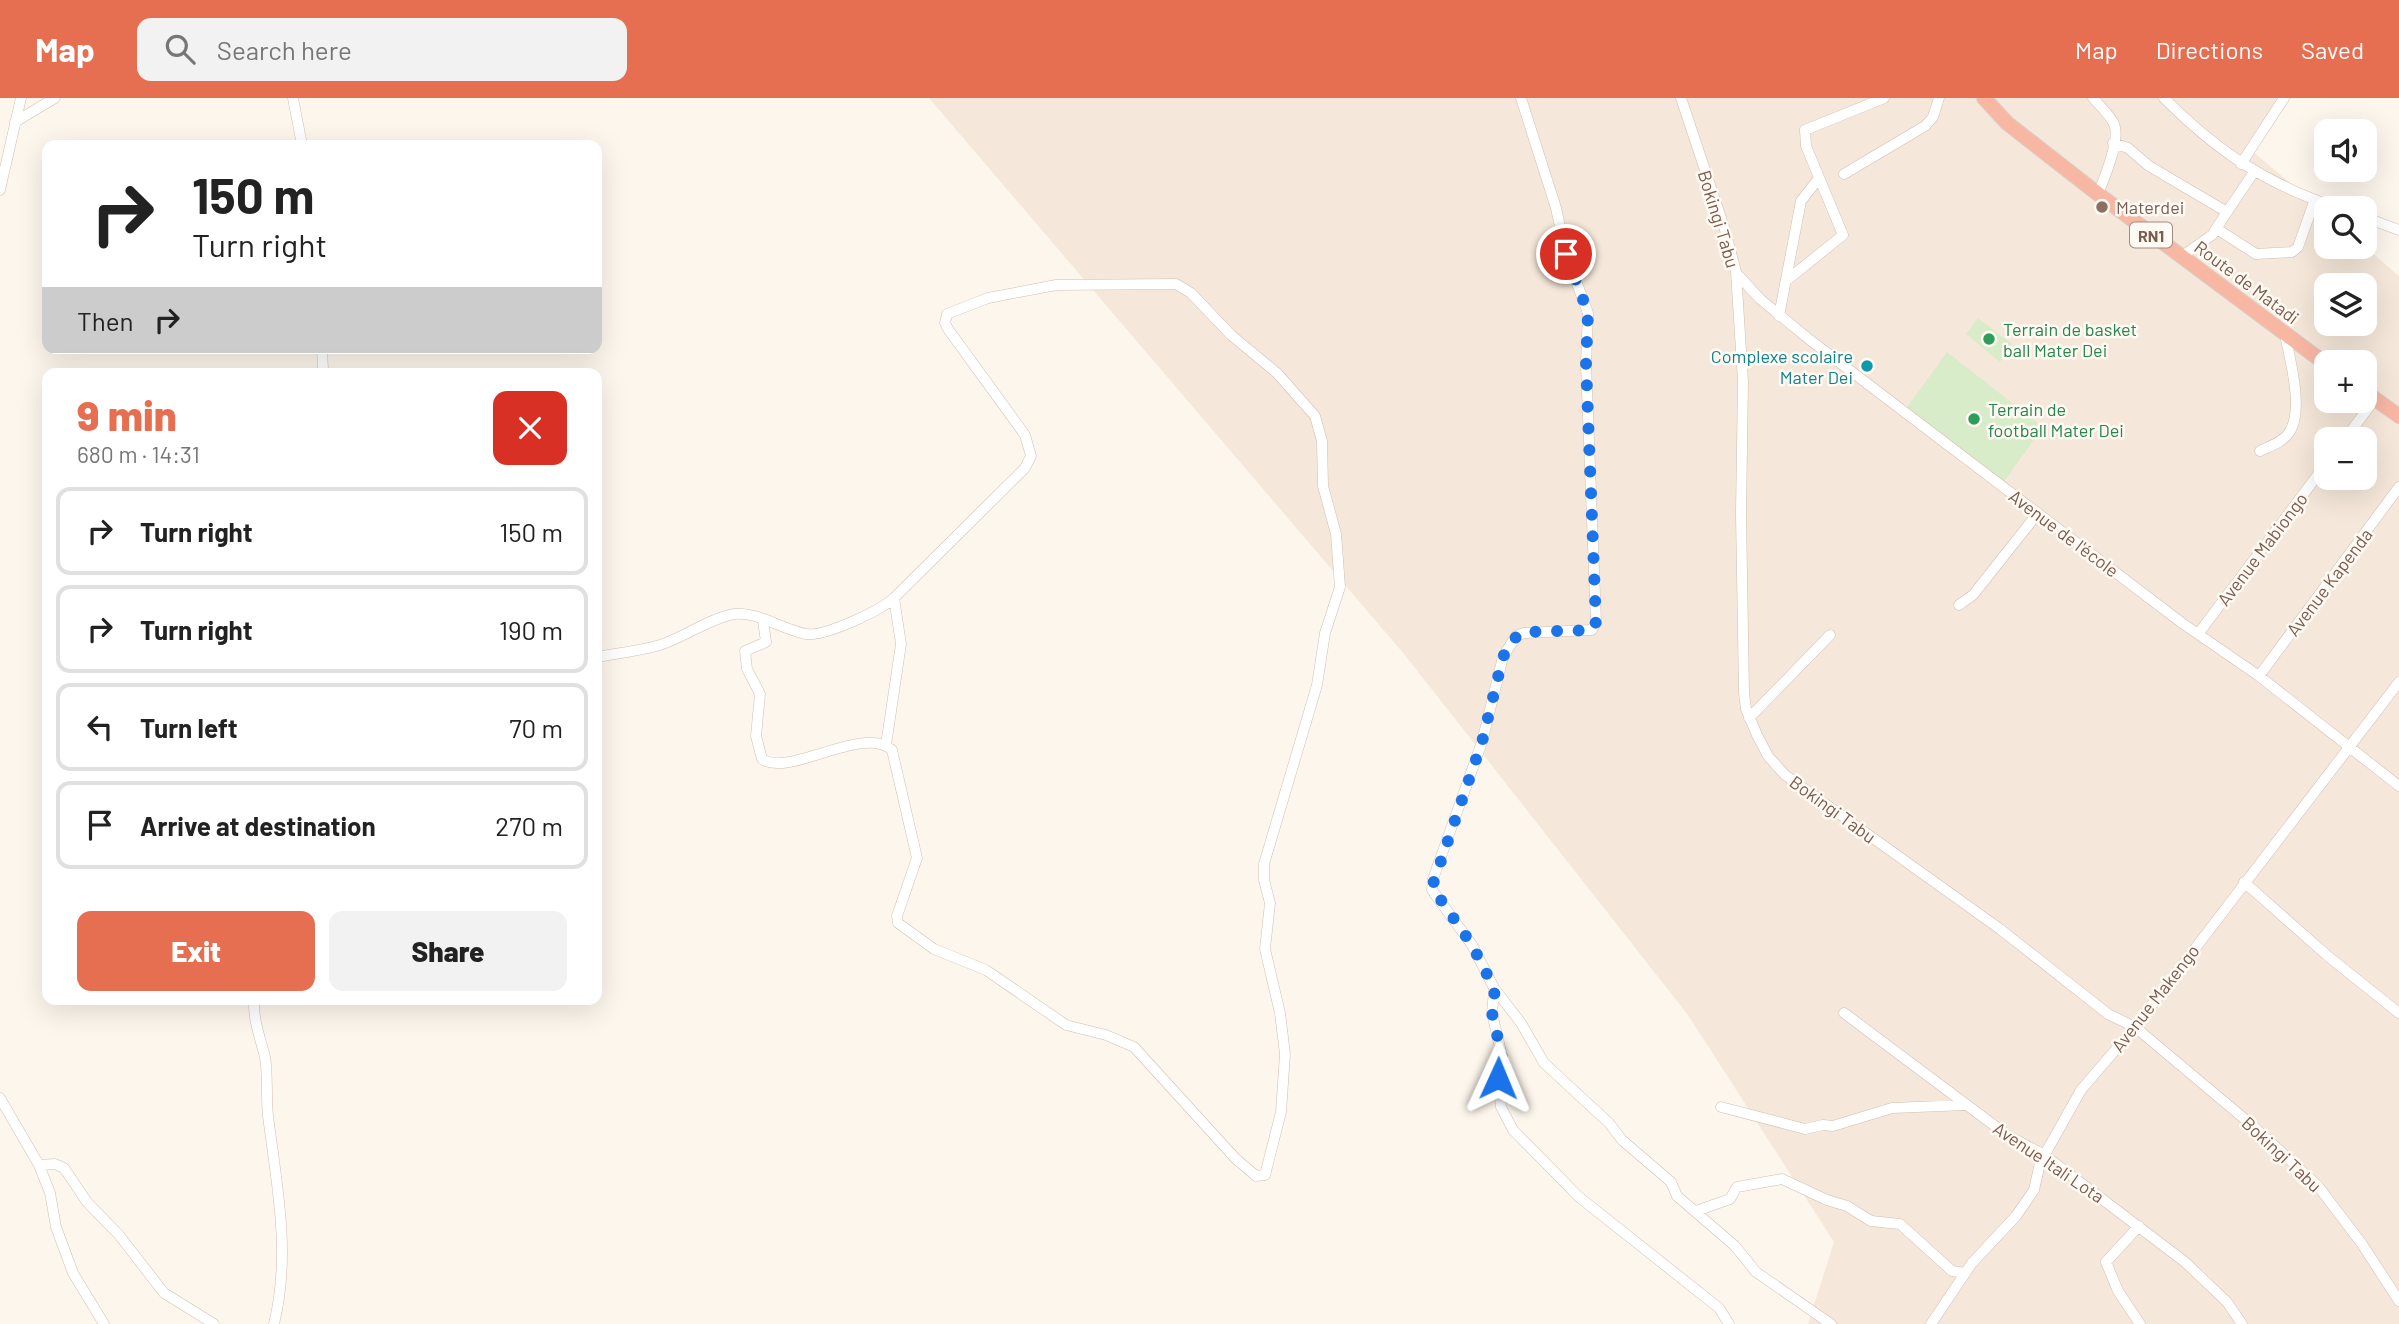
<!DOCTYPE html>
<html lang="en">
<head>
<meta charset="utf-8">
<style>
	body { margin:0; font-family:Barlow,sans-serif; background:#f2f2f2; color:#222; height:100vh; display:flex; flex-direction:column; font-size:26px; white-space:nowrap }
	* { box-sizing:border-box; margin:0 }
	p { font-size:23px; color:#767676 }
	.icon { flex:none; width:38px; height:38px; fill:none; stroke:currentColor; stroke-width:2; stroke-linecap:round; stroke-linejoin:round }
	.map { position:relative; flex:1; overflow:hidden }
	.drawer { position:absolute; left:42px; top:270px; width:560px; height:637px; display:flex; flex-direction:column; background:#fff; border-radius:14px; box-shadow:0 7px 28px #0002 }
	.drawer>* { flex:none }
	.top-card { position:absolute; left:42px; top:42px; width:560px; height:214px; border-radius:14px; box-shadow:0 7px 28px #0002; background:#fff; color:#222; overflow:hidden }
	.controls { position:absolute; left:2314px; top:21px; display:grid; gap:14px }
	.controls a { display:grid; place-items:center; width:63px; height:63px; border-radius:14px; background:#fff; box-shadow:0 7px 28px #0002; font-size:35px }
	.pin { position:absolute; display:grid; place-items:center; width:60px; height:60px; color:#fff; margin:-30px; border:4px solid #fff; border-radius:50%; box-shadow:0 2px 7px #0007 }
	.me { position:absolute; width:77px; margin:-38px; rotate:1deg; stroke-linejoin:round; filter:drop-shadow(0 0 5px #0008) }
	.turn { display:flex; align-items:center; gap:24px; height:147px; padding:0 35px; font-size:32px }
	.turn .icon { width:91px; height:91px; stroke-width:2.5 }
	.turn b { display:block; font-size:49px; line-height:60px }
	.then { display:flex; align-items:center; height:66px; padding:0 35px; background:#0003; gap:14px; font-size:26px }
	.round { display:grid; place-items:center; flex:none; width:74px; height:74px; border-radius:14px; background:#f2f2f2 }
	.head { display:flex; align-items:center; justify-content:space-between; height:119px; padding:0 35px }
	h1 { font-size:42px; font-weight:800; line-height:52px; color:#e76f51 }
	.primary-button { display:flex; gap:14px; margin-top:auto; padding:14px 35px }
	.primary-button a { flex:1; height:80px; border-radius:14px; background:#e76f51; color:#fff; font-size:28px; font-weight:800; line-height:80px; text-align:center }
	.primary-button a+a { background:#f2f2f2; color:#222 }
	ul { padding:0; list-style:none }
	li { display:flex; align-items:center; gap:21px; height:88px; margin:0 14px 10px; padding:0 21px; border:4px solid #e0e0e0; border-radius:14px }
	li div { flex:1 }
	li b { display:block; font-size:26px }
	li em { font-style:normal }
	header { display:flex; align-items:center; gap:42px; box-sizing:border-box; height:98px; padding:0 35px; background:#e76f51; color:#fff }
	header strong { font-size:33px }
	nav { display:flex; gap:38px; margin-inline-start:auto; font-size:24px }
	.search { width:490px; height:63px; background:#f2f2f2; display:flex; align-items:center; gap:18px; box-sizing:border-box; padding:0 24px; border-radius:14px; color:#767676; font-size:26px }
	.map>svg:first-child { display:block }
</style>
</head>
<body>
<header>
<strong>Map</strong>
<div class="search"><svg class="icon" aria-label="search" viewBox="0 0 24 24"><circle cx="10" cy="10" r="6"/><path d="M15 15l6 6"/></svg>Search here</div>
<nav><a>Map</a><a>Directions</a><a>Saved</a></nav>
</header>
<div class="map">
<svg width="2399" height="1226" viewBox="0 0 2399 1226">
	<rect width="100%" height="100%" fill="#fdf6ec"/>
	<path fill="#f5e8da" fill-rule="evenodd" d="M929 0H2291L2252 53 2326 115V149L2364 148 2399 178V1226H1808L1834 1144 1688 917 1404 556ZM2326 187H2364V226H2326ZM2326 264H2364V303H2326ZM2326 341H2364V380H2326Z"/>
	<path fill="#d8ecc9" d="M1978 220 2012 246 2000 264 1966 236Z
		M1947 254 2043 329 2003 385 1905 312Z"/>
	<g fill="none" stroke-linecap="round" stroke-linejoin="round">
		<defs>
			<path id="minor" d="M293 0 302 47
				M1521 0 1556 110 1566 156 1588 215 1586 266 1596 524 1592 532 1524 535 1516 538 1503 559 1482 644 1433 781 1432 792 1472 847 1494 890 1521 925 1544 965 1609 1025 1622 1042 1671 1084 1677 1098 1735 1148 1756 1174 1831 1226
				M1681 0 1725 132 1736 174 1743 283 1741 416 1744 595 1746 611 1757 637 1768 658 1785 677 2000 831 2108 916 2135 929 2253 1028 2318 1088 2362 1146 2399 1203
				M2093 0C2100 8 2110 17 2114 26 2121 41 2104 81 2098 96
				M2164 0C2218 54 2266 86 2338 110
				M15 24 55 0
				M2113 45 2128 50 2149 68 2227 114 2212 137 2181 159
				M2241 66 2284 0
				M1844 76 1925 28 1933 19 1939 0
				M0 92 21 0
				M2227 114 2254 74
				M2364 119 2399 132
				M2217 131 2256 156 2292 154 2298 149 2314 104
				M1736 175 1760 201 1810 242 2182 525 2259 578 2399 688
				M1787 182 1843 137 1806 48 1805 32 1884 0
				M1779 218 1801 103 1819 80
				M322 250 323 272
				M2345 341 2375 301
				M2260 353C2270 348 2281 345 2288 336 2305 315 2290 261 2285 237
				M1959 507 1973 497 2038 415
				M2198 536 2326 366
				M597 559C618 555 640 553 660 547 685 539 708 521 734 516 757 513 783 532 806 536 824 539 880 513 894 500L1025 370 1031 358 1025 337 948 231 945 225 947 216 988 200 1056 187 1176 186 1191 195 1231 237 1277 275 1315 318 1322 343 1323 388 1336 436 1340 489 1325 535 1317 587 1264 766V782L1270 805 1265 851 1280 915 1285 956 1281 1014 1265 1077 1256 1078 1236 1061 1134 949 1106 937 1066 927 986 872 934 851 898 825 897 818 917 760 892 652C862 626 790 680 762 661L756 638 760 596 747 571 745 553 766 544 763 522
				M2259 578 2399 389
				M1749 620 1830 537
				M886 647 901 546 894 500
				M2244 784 2329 859 2399 915
				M1494 893 1492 915 1502 958 1498 980 1501 1009 1513 1032 1579 1099 1719 1210 1729 1226
				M254 901C253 922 260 939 265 959 268 975 266 1000 268 1018 277 1088 291 1156 274 1226
				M1844 915 2007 1037 2044 1057 2185 1164 2227 1204 2242 1226
				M0 1000 39 1067 50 1095 56 1129 73 1175 104 1226
				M1721 1009 1805 1031 1823 1027 1833 1028 1892 1010 1965 1007
				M39 1067 55 1066 64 1070 87 1104 119 1137 164 1195 214 1226
				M1696 1113 1730 1101 1737 1089 1782 1081 1827 1102 1847 1108 1871 1123 1900 1126 1952 1173 1965 1175
				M2139 1128 2106 1164 2118 1193 2140 1226
				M1931 1226 1972 1165 2016 1118 2034 1092 2040 1065 2081 992 2135 929 2399 584"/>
			<path id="highway" d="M1984 0 2007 25 2098 96 2326 266
				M2364 293 2399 318"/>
		</defs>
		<use href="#minor" stroke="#d1beb0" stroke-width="11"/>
		<use href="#highway" stroke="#dad1cd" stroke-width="16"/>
		<use href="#minor" stroke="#fff" stroke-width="10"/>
		<use href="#highway" stroke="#f7b7a3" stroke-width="14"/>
	</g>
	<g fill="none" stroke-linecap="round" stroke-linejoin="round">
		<path stroke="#1a73e8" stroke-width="12" stroke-dasharray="0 21.6" d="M1498 980 1502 958 1492 915 1495 905 1494 890 1472 847 1432 789 1482 644 1503 559 1512 542 1524 534 1592 532 1596 524 1586 266 1588 215 1566 156"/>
	</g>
	<circle fill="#8d6e63" stroke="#fffaf3" stroke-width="2.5" cx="2102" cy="109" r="7"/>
	<g fill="#2e9e5b" stroke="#fffaf3" stroke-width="2.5">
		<circle cx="1989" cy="241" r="7"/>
		<circle cx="1974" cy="321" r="7"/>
	</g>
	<circle fill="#0f9aa8" stroke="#fffaf3" stroke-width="2.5" cx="1867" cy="268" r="7"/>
	<g text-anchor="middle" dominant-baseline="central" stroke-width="5" stroke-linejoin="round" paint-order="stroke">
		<rect fill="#fffaf3" stroke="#a28b7f" stroke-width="2" x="2130" y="124.5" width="42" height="25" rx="5"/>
		<g font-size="16" font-weight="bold" fill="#7a5c4d">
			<text x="2151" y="137">RN1</text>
		</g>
		<g font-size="18" fill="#785e54" stroke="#fffaf3" text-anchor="start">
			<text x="2116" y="109">Materdei</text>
		</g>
		<g font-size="18" fill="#7a5c4d" stroke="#fffaf3">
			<text transform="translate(1719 121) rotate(73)">Bokingi Tabu</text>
			<text transform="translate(2247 184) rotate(37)">Route de Matadi</text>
			<text transform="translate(2064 435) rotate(37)">Avenue de l'école</text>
			<text transform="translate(2262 451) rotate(-53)">Avenue Mabiongo</text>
			<text transform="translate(2329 484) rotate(-53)">Avenue Kapenda</text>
			<text transform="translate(1833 711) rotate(36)">Bokingi Tabu</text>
			<text transform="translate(2155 900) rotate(-52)">Avenue Makengo</text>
			<text transform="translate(2282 1056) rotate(43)">Bokingi Tabu</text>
			<text transform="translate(2049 1064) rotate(34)">Avenue Itali Lota</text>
		</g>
		<g font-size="18" fill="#27864d" stroke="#fffaf3" text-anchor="start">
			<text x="2003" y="231">Terrain de basket<tspan x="2003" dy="21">ball Mater Dei</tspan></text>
			<text x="1988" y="311">Terrain de<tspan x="1988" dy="21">football Mater Dei</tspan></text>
		</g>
		<g font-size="18" fill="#0d838f" stroke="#fffaf3" text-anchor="end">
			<text x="1853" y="258">Complexe scolaire<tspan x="1853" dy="21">Mater Dei</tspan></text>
		</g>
	</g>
</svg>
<div class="controls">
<a><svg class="icon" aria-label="sound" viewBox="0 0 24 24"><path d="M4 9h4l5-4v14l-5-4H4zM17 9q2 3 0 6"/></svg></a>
<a><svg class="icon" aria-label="search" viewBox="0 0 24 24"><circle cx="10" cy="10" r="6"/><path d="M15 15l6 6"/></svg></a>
<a><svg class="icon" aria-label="layers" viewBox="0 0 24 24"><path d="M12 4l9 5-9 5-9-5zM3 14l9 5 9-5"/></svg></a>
<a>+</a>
<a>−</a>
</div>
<div class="pin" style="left:1566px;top:156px;background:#d93025"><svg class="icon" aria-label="arrive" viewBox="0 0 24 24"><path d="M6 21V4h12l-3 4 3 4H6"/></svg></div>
<svg class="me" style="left:1498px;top:980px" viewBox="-20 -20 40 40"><path d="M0-17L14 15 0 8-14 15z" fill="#1a73e8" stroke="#fff" stroke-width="4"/></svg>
<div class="top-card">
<div class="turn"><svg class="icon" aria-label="right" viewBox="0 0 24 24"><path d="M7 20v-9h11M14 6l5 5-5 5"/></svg><div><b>150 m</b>Turn right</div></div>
<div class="then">Then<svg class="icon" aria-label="right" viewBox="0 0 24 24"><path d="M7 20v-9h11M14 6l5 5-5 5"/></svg></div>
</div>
<section class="drawer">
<div class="head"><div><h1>9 min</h1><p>680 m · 14:31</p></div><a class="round" style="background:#d93025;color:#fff"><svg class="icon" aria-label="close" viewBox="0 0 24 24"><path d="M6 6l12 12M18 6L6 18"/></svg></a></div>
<ul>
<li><svg class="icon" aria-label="right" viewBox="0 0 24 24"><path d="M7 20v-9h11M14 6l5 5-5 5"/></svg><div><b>Turn right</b></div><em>150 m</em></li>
<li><svg class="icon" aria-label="right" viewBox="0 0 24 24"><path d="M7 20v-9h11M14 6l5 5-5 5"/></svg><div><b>Turn right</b></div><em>190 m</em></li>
<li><svg class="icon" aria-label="left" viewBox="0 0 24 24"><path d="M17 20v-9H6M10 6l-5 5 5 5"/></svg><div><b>Turn left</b></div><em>70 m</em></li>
<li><svg class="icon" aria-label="arrive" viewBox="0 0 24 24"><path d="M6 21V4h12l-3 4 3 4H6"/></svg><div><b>Arrive at destination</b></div><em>270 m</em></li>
</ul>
<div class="primary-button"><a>Exit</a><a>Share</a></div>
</section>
</div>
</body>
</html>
